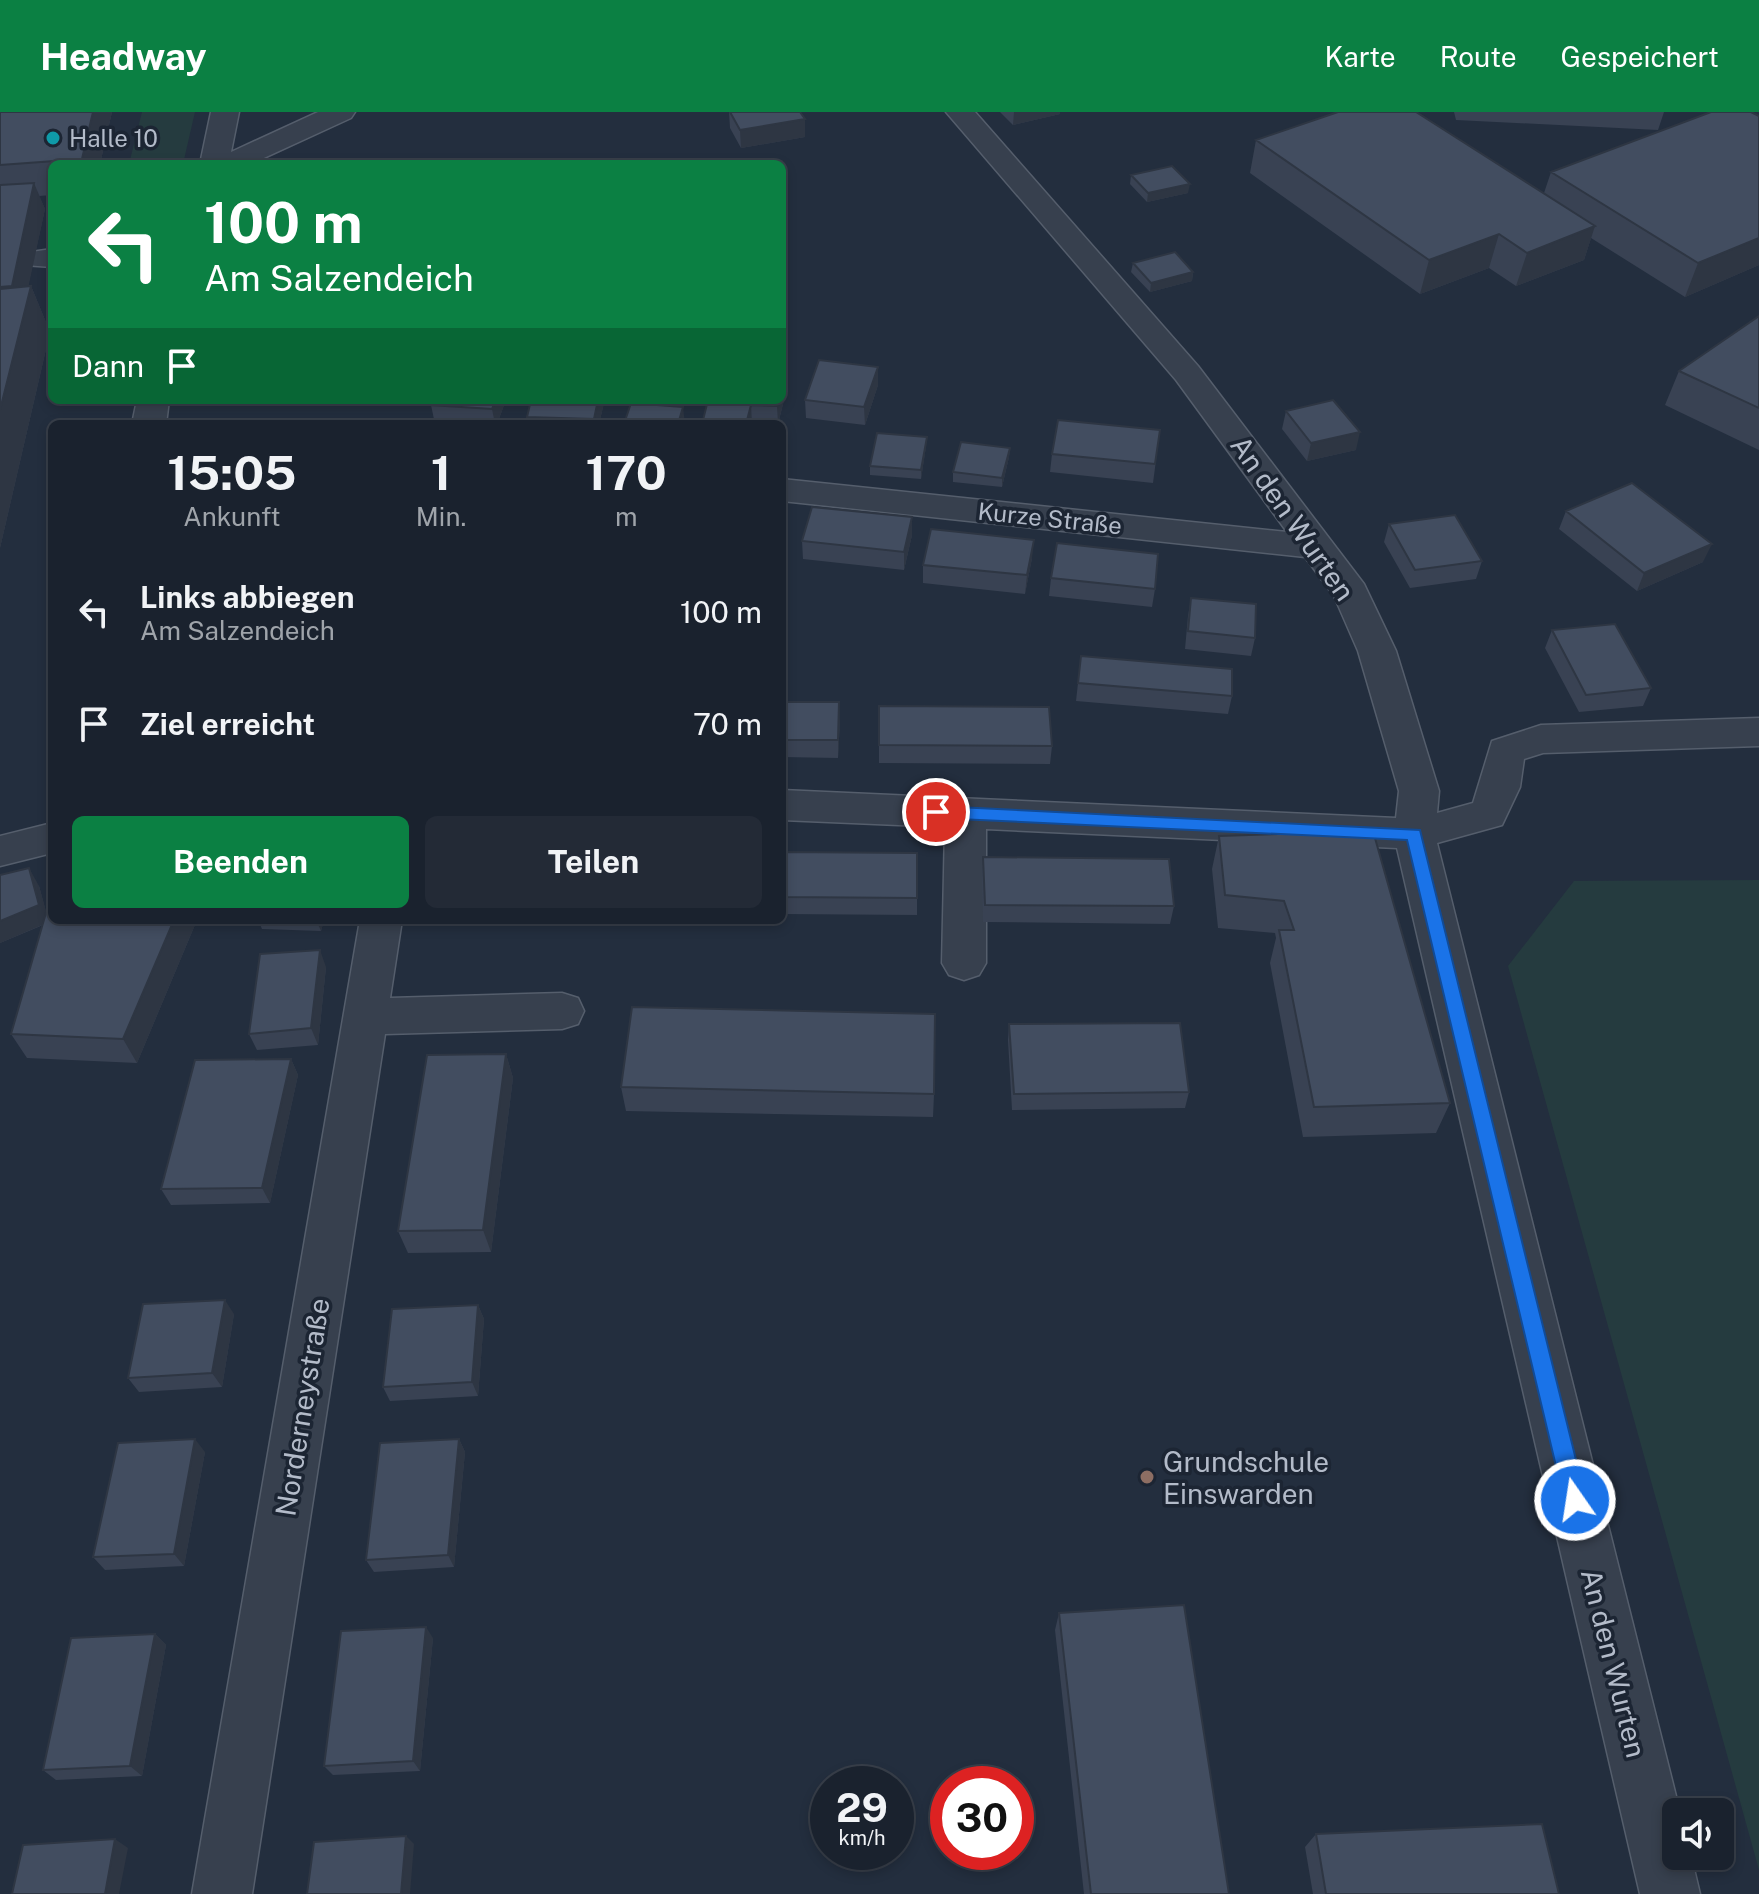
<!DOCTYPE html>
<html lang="de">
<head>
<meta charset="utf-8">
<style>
	body { margin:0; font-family:"Public Sans",sans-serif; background:#232a36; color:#f1f3f6; height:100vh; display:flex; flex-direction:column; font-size:30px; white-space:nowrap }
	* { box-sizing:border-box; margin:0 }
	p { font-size:26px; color:#9fa4aa }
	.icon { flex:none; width:44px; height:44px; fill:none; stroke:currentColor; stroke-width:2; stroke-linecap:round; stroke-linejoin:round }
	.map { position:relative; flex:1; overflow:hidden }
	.sheet { position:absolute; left:48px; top:308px; width:738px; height:504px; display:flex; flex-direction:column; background:#1a222e; border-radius:12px; box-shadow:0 4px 12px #0003,0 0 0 2px #383f4a }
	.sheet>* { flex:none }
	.top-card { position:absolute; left:48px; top:48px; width:738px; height:244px; border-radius:12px; box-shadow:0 4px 12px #0003,0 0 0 2px #383f4a; background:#0b8043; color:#fff; overflow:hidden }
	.tools { position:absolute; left:1662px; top:1686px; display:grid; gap:16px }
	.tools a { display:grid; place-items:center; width:72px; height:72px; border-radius:12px; background:#1a222e; box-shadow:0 4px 12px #0003,0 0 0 2px #383f4a; font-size:40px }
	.speed { position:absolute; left:810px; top:1654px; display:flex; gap:16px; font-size:40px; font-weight:700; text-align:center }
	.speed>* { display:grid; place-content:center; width:104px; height:104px; border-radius:50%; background:#1a222e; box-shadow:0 4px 12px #0003,0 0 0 2px #383f4a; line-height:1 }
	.speed small { font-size:20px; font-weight:400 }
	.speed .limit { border:12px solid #d22; background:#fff; color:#111 }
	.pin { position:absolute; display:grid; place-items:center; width:68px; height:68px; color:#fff; margin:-34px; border:4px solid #fff; border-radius:50%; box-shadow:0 2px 8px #0007 }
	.me { position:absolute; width:88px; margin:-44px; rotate:347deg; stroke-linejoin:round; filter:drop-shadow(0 0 6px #0008) }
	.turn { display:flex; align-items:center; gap:28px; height:168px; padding:0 24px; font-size:36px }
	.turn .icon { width:104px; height:104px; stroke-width:2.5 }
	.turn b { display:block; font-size:56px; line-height:68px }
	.then { display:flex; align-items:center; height:76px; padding:0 24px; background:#0003; gap:16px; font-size:30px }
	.eta { display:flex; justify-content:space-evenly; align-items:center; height:136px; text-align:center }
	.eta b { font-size:48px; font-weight:700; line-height:56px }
	.button { display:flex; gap:16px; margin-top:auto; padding:16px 24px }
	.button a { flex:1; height:92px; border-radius:12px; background:#0b8043; color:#fff; font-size:32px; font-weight:700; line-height:92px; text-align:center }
	.button a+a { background:#232a36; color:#f1f3f6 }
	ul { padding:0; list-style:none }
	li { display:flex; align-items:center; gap:24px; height:112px; padding:0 24px }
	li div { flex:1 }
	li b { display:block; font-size:30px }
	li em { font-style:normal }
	header { display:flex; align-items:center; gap:48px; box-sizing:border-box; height:112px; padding:0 40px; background:#0b8043; color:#fff }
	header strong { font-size:38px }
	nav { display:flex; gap:44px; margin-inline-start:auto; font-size:28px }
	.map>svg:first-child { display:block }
</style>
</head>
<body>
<header>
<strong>Headway</strong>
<nav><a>Karte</a><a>Route</a><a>Gespeichert</a></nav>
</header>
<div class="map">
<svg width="1759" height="1782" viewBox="0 0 1759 1782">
	<rect width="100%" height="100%" fill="#232e3e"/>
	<path fill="#253b3f" d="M142 0H195L183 52H129Z
		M1759 768V1758L1508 854 1574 769Z"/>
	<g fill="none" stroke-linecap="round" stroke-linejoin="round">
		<defs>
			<path id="minor" d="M211 0H239L231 40 318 0H355L351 6 251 52H200Z
				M946 0H975L1198 254 1364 472 1396 539 1439 679 1437 701 1473 691 1492 629 1541 613 1759 606V634L1543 641 1524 647 1520 675 1502 713 1437 731 1680 1700H1676V1744H1691L1700 1782H1640L1397 736 986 717V851L979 863 964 868 949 863 942 851 945 715 782 708V678L1396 706 1399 679 1358 539 1334 484 1305 445 782 389V367L1287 420 1176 268Z
				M52 137V155L24 153 20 147 24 141Z
				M137 288H169L166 312H132Z
				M52 711V741L0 754V724Z
				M360 808H402L390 886 562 881 578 886 584 899 578 912 562 917 385 922 252 1782H192Z"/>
		</defs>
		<use href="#minor" stroke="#555e6c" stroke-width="3"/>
		<use href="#minor" fill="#37404e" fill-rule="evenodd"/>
	</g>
	<path fill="#394253" d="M0 0H112L100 52H52V83L39 84 45 97 28 174H31L50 220 0 436Z
		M729 0H800L805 7V25L741 36 730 16Z
		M1000 0H1060V2L1013 13Z
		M1454 0H1664L1658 18 1456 8Z
		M1759 4V153L1685 185 1591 126 1584 148 1516 174 1489 156 1420 182 1250 61 1256 28 1544 81 1551 60Z
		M1131 63 1188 81 1147 90 1130 72Z
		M1133 151 1193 160 1192 169 1150 180 1131 160Z
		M1759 204V338L1665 293 1679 259Z
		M783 270 784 288 778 312 752 311V312H702Z
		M878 273 865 313 806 306 805 288Z
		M506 288 497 312H435L431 293Z
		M604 291 599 312H528L527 305Z
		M1286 299 1356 338 1307 349 1282 317Z
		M1160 318 1153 371 1050 360 1052 342Z
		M926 334 921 367 870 363V354Z
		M1010 336 1009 345 1002 375 953 370V360Z
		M1566 399 1703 450 1637 479 1559 417Z
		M1389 412 1482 449 1476 467 1410 476 1384 430Z
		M912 423 904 458 803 447 802 429Z
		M1032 446 1025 482 923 471V453Z
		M1051 466 1155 477 1152 495 1049 484Z
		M1191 486 1255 526 1251 544 1185 537 1188 504Z
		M1552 518 1651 576 1643 594 1579 600 1545 536Z
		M1081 544 1232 584 1228 602 1076 589Z
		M782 590 840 608 838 646 782 645Z
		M879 633 1052 634 1050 652 879 651Z
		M1373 719 1450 991 1436 1021 1303 1025 1270 851 1276 826 1275 821 1218 816 1212 757 1219 724Z
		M782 740 917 741V803L782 802Z
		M983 745 1174 794 1170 812 983 810 982 763Z
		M0 763 39 774 46 800 197 808 137 951 27 946 11 922 43 813 0 831Z
		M258 808H324L321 819 262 817Z
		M326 855 318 933 257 938 249 922Z
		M1009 912 1189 980 1185 996 1012 998 1008 928Z
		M506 942 513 966 491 1140 408 1141 398 1119Z
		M291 947 298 963 270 1091 171 1093 161 1077Z
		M621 975 934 982 933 1005 626 999Z
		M478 1193 484 1207 478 1284 390 1289 383 1275Z
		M234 1202 222 1275 139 1280 128 1266Z
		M459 1327 465 1340 454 1455 374 1460 366 1448Z
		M205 1340 184 1454 105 1458 93 1445Z
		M1059 1501 1229 1782H1084L1055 1518Z
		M155 1522 166 1533 142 1664 56 1668 43 1658Z
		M433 1526 420 1659 333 1663 324 1654Z
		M1316 1722 1559 1782H1313L1305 1735Z"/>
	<path fill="#2e3643" d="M93 0H112L100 52H84L82 47Z
		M1014 0H1060V2L1013 13Z
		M805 7V25L741 36 740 18Z
		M34 71 45 97 23 200 12 174Z
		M1190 72 1188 81 1147 90 1148 81Z
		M1595 114 1584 148 1516 174 1527 141Z
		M1499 122 1489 156 1420 182 1429 148Z
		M1759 126V153L1685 185 1698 151Z
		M1193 160 1192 169 1150 180 1151 171Z
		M31 174 50 220 0 436V298Z
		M878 255V273L865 313 864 295Z
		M783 270 784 288 778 312 777 294 778 288H782Z
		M496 288H506L497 312H495L492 297Z
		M598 288H603L604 291 599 312H595L594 307Z
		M751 293 752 312H746Z
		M683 295 685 312H678Z
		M1360 320 1356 338 1307 349 1311 331Z
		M927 325 926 334 921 367V358Z
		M1010 336 1009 345 1002 375V366Z
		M912 405V423L904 458V440Z
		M1034 428 1032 446 1025 482 1027 463Z
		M1712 432 1703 450 1637 479 1644 461Z
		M839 590 840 608 838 646V628Z
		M29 756 39 774 49 810 0 831V809Z
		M174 808H197L137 951 123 927Z
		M316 808H324L321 819Z
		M320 838 326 855 318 933 311 916Z
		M506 942 513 966 491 1140 483 1118Z
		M291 947 298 963 270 1091 262 1076Z
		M225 1188 234 1202 222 1275 212 1261Z
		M478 1193 484 1207 478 1284 472 1270Z
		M195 1327 205 1340 184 1454 174 1442Z
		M459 1327 465 1340 454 1455 448 1443Z
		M426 1515 433 1526 420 1659 413 1649Z
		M155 1522 166 1533 142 1664 130 1654Z
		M406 1724 414 1732 410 1782H401Z
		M115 1727 128 1736 119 1782H105Z"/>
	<path fill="#424d60" stroke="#2e3643" stroke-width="2" d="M0 0H93L82 47 0 53Z
		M730 0H800L805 7 740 18Z
		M1338 0H1416L1595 114 1527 141 1499 122 1429 148 1256 28Z
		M1711 0H1751L1759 4V126L1698 151 1551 60Z
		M1172 54 1190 72 1148 81 1131 63Z
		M34 71 12 174 0 175V73Z
		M1175 140 1193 160 1151 171 1133 151Z
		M31 174 0 298V177Z
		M1759 204V296L1679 259Z
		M819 248 878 255 864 295 805 288Z
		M434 288H496L492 297 431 293Z
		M531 288H598L594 307 527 305Z
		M708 288H778L777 294 751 293 746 312H702Z
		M1333 288 1360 320 1311 331 1286 299Z
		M631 291 683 295 678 312H624Z
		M1058 308 1160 318 1155 352 1052 342Z
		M877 321 927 325 921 358 870 354Z
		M961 330 1010 336 1002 366 953 360Z
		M1632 371 1712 432 1644 461 1566 399Z
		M812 395 912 405 904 440 802 429Z
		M1455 403 1482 449 1415 458 1389 412Z
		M931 417 1034 428 1027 463 923 453Z
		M1057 431 1158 442 1155 477 1051 466Z
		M1191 486 1256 492 1255 526 1188 519Z
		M1615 512 1651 576 1586 583 1552 518Z
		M1081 544 1232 557V584L1078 571Z
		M782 590H839L838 628H782Z
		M879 594 1049 595 1052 634 879 633Z
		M1373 719 1450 991 1314 995 1279 818H1294L1284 789 1225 783 1219 724Z
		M782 740 917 741V786L782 785Z
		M983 745 1169 747 1174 794 985 793Z
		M29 756 39 793 0 809V763Z
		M52 780V808H174L123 927 11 922Z
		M320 838 311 916 249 922 260 842Z
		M632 895 935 902 934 982 621 975Z
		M1180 911 1189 980 1014 982 1009 912Z
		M506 942 483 1118 398 1119 427 943Z
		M291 947 262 1076 161 1077 195 948Z
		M225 1188 212 1261 128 1266 143 1192Z
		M478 1193 472 1270 383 1275 392 1197Z
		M195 1327 174 1442 93 1445 118 1331Z
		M459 1327 448 1443 366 1448 380 1331Z
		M1184 1493 1229 1782H1091L1059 1501Z
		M426 1515 413 1649 324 1654 341 1519Z
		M155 1522 130 1654 43 1658 71 1526Z
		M1542 1712 1559 1782H1326L1316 1722Z
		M406 1724 401 1782H307L314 1730Z
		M115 1727 105 1782H12L23 1733Z"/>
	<path fill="#1a73e8" stroke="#114b97" stroke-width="2" d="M936 694 1420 718 1586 1388 1582 1396 1575 1399 1567 1396 1564 1388 1407 728 936 706 927 700Z"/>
	<circle fill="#0f9aa8" stroke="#1c2533" stroke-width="3" cx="53" cy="26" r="8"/>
	<circle fill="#8d6e63" stroke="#1c2533" stroke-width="3" cx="1147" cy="1365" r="8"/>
	<g text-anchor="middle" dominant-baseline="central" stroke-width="7" stroke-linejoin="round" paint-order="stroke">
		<g font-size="24" fill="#b3bbc9" stroke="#1c2533" text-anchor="start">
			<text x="69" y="26">Halle 10</text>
		</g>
		<g font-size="24" fill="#b3bbc9" stroke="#1c2533">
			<text transform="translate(1050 406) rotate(6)">Kurze Straße</text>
		</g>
		<g font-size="28" fill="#b3bbc9" stroke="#1c2533">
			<text transform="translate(1293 406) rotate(55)">An den Wurten</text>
			<text transform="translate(302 1295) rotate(-81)">Norderneystraße</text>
			<text transform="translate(1614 1551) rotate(76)">An den Wurten</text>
		</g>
		<g font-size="28" fill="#b3bbc9" stroke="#1c2533" text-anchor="start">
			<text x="1163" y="1349">Grundschule<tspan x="1163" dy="32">Einswarden</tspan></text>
		</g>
	</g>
</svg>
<div class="tools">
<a><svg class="icon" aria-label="sound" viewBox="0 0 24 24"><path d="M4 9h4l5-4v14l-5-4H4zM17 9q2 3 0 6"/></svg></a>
</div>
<div class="speed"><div>29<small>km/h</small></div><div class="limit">30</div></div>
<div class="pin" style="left:936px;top:700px;background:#d93025"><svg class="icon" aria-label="arrive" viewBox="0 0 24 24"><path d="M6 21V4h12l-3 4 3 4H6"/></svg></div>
<svg class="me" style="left:1575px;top:1388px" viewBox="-20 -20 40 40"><circle r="17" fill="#1a73e8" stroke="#fff" stroke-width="3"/><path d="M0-11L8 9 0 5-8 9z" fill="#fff"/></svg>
<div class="top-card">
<div class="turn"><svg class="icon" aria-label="left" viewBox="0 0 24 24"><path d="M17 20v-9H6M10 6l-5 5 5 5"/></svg><div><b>100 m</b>Am Salzendeich</div></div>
<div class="then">Dann<svg class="icon" aria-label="arrive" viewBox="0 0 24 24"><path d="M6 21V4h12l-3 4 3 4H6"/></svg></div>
</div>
<section class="sheet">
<div class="eta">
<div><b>15:05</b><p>Ankunft</p></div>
<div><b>1</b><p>Min.</p></div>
<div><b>170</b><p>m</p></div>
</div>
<ul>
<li><svg class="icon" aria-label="left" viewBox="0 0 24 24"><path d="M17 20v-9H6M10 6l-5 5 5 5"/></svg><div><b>Links abbiegen</b><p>Am Salzendeich</p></div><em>100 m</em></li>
<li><svg class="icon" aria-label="arrive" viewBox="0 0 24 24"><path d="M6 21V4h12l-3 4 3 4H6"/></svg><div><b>Ziel erreicht</b></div><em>70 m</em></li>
</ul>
<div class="button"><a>Beenden</a><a>Teilen</a></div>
</section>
</div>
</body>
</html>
